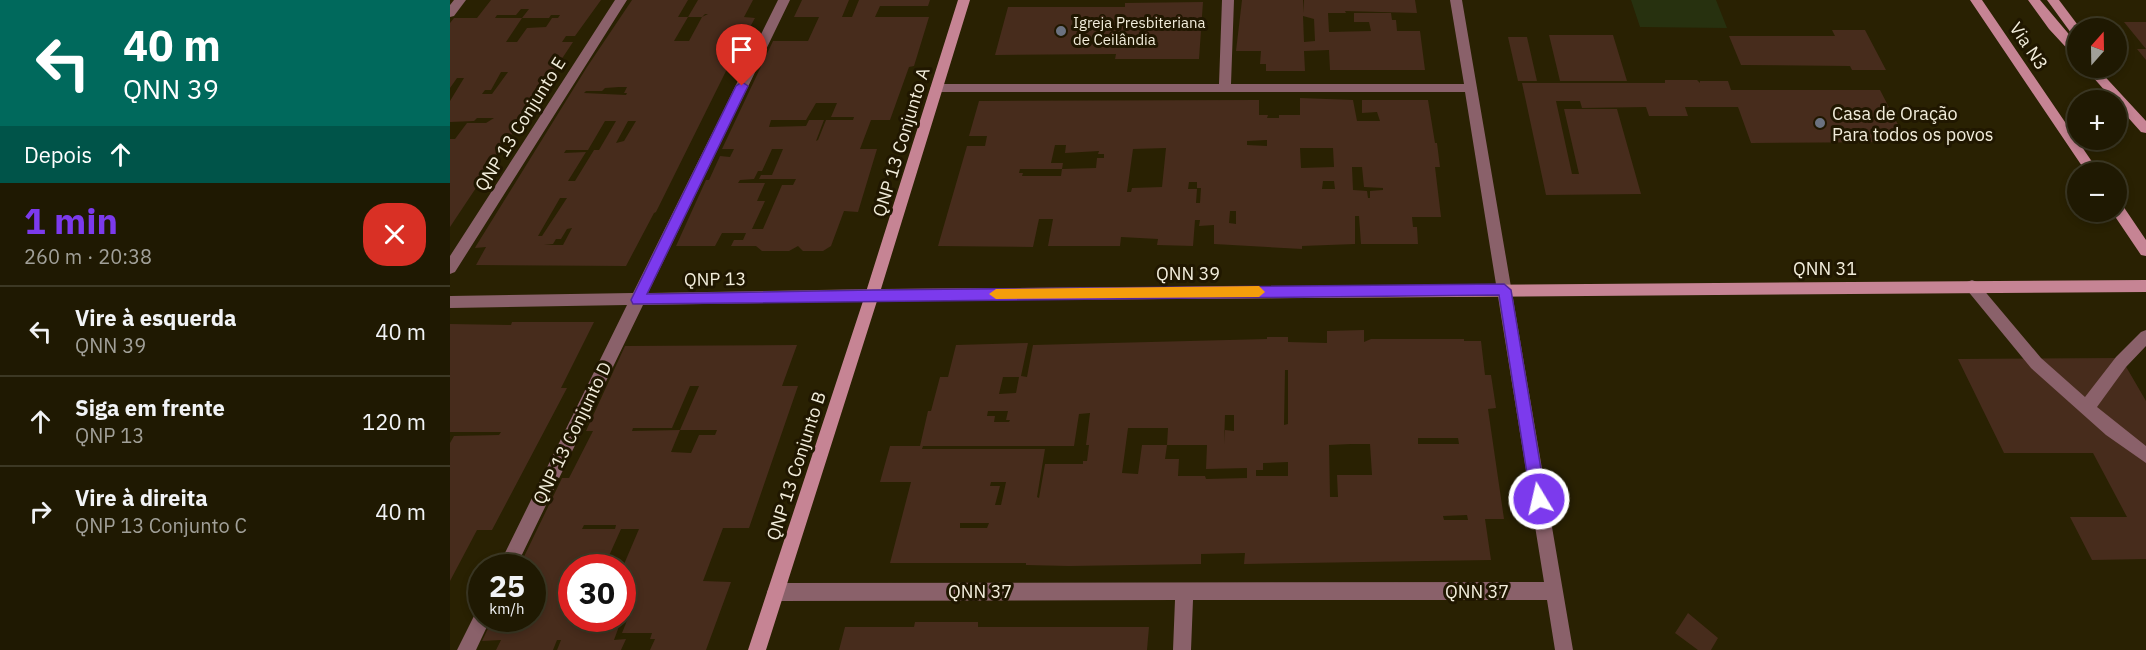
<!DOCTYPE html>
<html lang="pt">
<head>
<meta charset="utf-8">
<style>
	body { margin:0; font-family:"IBM Plex Sans",sans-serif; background:#2c2611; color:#f1f3f6; height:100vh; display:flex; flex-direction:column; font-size:22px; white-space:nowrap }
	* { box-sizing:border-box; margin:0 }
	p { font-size:20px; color:#a1a099 }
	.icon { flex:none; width:33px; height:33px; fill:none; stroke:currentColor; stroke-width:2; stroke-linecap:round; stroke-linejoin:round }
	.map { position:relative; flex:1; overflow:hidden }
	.panel { display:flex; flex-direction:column; background:#1f1902; width:450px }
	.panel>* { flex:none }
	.top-card { background:#00695c; color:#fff; overflow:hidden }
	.needle { width:39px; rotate:20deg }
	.buttons { position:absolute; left:1617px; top:18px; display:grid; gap:12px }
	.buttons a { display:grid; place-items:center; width:60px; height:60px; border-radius:50%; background:#1f1902; box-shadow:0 3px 9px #0003,0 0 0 2px #3c3824; font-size:30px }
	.speed { position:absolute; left:18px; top:554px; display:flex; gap:12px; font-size:30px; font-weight:700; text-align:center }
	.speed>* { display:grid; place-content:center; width:78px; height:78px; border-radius:50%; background:#1f1902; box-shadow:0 3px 9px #0003,0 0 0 2px #3c3824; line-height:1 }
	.speed small { font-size:15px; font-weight:400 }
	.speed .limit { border:9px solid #d22; background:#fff; color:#111 }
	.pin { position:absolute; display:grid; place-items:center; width:51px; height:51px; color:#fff; margin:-62px -26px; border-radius:50% 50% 50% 0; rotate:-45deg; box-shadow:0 0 6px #0007 }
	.pin .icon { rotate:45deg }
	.me { position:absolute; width:66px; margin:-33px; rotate:351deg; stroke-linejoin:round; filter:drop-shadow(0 0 4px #0008) }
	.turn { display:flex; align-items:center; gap:21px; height:126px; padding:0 24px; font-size:27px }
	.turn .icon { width:78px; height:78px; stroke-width:2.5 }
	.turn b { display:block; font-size:42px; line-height:51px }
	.then { display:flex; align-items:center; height:57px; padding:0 24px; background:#0003; gap:12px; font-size:22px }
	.round { display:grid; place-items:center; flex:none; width:63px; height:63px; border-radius:24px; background:#2c2611 }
	.summary { display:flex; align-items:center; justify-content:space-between; height:102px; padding:0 24px }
	h1 { font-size:36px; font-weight:700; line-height:45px; color:#7c3aed }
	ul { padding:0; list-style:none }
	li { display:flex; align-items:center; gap:18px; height:90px; padding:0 24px; border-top:2px solid #3c3824 }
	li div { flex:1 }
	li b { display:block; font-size:22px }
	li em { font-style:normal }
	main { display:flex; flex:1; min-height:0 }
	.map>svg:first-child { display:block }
</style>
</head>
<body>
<main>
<section class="panel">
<div class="top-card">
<div class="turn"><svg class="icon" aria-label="left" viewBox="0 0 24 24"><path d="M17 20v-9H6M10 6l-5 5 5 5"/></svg><div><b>40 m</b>QNN 39</div></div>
<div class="then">Depois<svg class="icon" aria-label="ahead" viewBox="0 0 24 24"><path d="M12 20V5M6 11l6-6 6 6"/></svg></div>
</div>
<div class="summary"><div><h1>1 min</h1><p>260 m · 20:38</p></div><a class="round" style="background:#d93025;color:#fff"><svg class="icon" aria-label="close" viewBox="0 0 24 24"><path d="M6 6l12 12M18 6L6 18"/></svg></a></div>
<ul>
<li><svg class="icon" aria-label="left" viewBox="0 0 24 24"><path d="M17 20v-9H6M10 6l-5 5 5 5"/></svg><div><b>Vire à esquerda</b><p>QNN 39</p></div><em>40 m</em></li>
<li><svg class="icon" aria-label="ahead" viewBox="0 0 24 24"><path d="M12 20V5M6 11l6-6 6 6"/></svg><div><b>Siga em frente</b><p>QNP 13</p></div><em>120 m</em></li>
<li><svg class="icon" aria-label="right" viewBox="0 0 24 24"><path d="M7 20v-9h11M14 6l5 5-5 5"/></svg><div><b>Vire à direita</b><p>QNP 13 Conjunto C</p></div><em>40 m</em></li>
</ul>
</section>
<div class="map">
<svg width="1696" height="650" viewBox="0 0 1696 650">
	<rect width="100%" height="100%" fill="#292102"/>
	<path fill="#27310f" d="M1181 0H1266L1277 28 1190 27Z"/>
	<path fill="#472c1c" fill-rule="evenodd" d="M41 0H151L125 36H116L112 42H123L0 227V139H5L17 123H36L44 118H27L24 121 0 122V101L14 78H7L0 88V23L4 18H27ZM71 9H79L72 18H99L101 15H110L108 18H102L96 27 77 28 67 42H56L72 18H45L47 15H66ZM51 72H58L42 94H32L35 90H41Z
		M182 0H238L228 17H238L248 0H303L294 17 305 18 278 67 206 212 204 213 176 266 26 265 36 247 25 248 26 246 137 67ZM255 14H258L252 17 239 41H224L238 17H252ZM169 87H177L174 93H177L176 95 134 93 136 91H152L155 88ZM155 121H166L149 150H144L125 181H118L136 152 114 153 116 150H138ZM178 121H186L174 141 166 143ZM110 198H117L92 236H88ZM122 228 113 245H94L103 244 106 239H111L117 229Z
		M352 0H399L392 17H402L409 0H480L478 6H430L425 17H479L464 66 459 67 440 120H421L410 149H427L408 212 394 211 381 246 373 251H353L348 246 339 251H312L306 246H281L284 240H293L296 233H272L265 246H226L256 180H259L270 156 280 157 284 149H272L323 41H358L369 17H344ZM366 103H387L381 117H404L403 120H376L368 140 366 141 374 120H359L356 126 319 127 321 120H356ZM322 149H333L322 175H311L309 179H346L343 185H332L313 229H302L315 201H307L315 183H288L290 180 304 179 308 171H312Z
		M792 0H853L854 13V0H965L967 13 895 11 896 13H878L879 32 921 31 919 22H904V13H941L942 20H946L947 31H970L975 70H880L879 50 854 51 855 71H816V64H810L811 51H786ZM853 16 864 19 865 41 854 42Z
		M753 2 749 59H665L666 54 545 55 558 7H675V3Z
		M1674 22H1696V60L1687 49H1696Z
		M1382 30H1415L1436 70H1402L1400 66 1291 65 1279 36H1385Z
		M1099 35H1163L1177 81H1110Z
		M1058 37H1077L1087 81H1068Z
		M1215 80H1247L1250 83V81H1278L1281 90H1430L1457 142 1301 143 1288 107H1235L1238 116H1199L1196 107 1132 108 1130 101H1106L1122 174H1129L1114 109H1167L1191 194 1096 195 1072 83H1215Z
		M850 98 903 100 907 121H930L927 112 912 113V100H978L985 143H987L990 167H985L991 217H962L963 227H967L968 244H911L909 216H905V244L852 246V249L764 244V225L749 226 750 220H745L743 246 707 245 708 239 671 237 670 246H598L603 219H589L583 247 488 246 517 146H535L537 136H519L529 101 809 100V115H818L817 118H829V115H850ZM817 140V146L797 145V141ZM605 145H616L615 153 649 151 648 154H654V158H647L646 168 612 169 611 176H572L573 173H569L570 169H612L613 163H601ZM716 148 712 187 682 188 681 192H677L683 149ZM850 148H883L884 167 851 168ZM902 167H912L914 187 933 188V190L920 191V198H918L917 191 903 190ZM873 181H884L885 189H872ZM739 182H747V188H751L750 203H746L747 189H738ZM780 211H786V224L779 223Z
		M62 322H144L111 388H117L42 530H27L0 581V443L4 436 49 435 51 432H0V324L61 325Z
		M914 330V342L921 339H1014V341H1031L1035 375H1041L1046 408 1038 409 1054 519H1035L1041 560 794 564 795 553 751 554V564L619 566 576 565V563H440L461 482H430L440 446H470L478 411H481L490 377H498L506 345 578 343 571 376 577 377 583 345 817 339V337H838V342L877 343V331ZM835 370H838V424L834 425ZM553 377H569L566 393 549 394ZM538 411H558L556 420H560L559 422H544L545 416H537ZM640 413 636 445H639L637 461H633V464H595L589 498 587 497 595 449H472L473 446H624L629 414ZM775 415H784V431L775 430 774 444ZM678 428H718L717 445H757L756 469 797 468V478L756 479 755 476H728L729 459H715L717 445H692L688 474 672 473ZM968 438H1008L1009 444H968ZM901 444H920L922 475H887L888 497H880L879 445ZM838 462V476H806V470H813V463ZM541 482H556L551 505H545L550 486H540ZM1017 515 1018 520H994L993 516ZM510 523H539L537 528H510Z
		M347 345 332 386H348L299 528H273L253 581 281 582 256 650H200L205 639H200L202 633H172L186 598 179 599 172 616V569L189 529H171L154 567H122V618H172L164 640 176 639 171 650H107L111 640H107L103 650H46L51 640 32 641 43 618H82V567H69L112 478H119L143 431H136L175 346ZM240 386H249L230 430H267L265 435H249L241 453 221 452 230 430 182 431 183 428H222ZM134 525H166L165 529H132Z
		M1671 358 1696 401V559L1642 560 1620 517H1677L1643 453H1554L1508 359Z
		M1238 613 1268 638 1261 650H1248L1225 633Z
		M465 622H528V627H699L697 650H389L395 627H464Z"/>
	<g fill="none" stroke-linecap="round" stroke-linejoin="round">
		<path fill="#8a616a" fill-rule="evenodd" d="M1522 280 1527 282 1591 358 1635 397 1666 357 1691 332 1696 330V346L1676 367 1647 407 1696 446V463L1656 435 1581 368 1517 290 1515 286 1517 282Z"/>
		<path fill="#8a616a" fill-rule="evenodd" d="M4 0H16L4 16 0 17V5Z
			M165 0H177L5 272 0 274V256Z
			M328 0H340L198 293 422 289 427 291 429 295 427 299 422 301 193 305 66 567H48L177 305 0 308V296L183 293Z
			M772 0H784L781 84H1014L1000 0H1012L1123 650H1105L1097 600H743L741 650H723L725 600 326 601 320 598 317 592 320 586 326 583 1094 582 1015 92H486L480 88 486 84H769Z
			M32 609V618H41L26 650H7L26 612Z"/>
		<path fill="#c68494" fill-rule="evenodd" d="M508 0H520L431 289 1696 280V292L427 301 316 650H298L415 295Z
			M1520 0H1532L1649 172H1636Z
			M1578 0H1590L1628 45V57L1624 56 1599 29Z
			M1597 0H1609L1630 28H1628V38L1624 37Z
			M1635 68H1647L1696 121V133L1691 132 1666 104V100H1663Z
			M1666 202 1671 203 1696 240V256L1691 255 1662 212H1666Z"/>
	</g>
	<path fill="#7c3aed" stroke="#51269a" stroke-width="1.5" d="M292 82 298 86 197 294 422 290 1054 284 1061 290 1096 499 1094 504 1089 506 1083 504 1081 499 1049 295 183 304 181 300 286 86Z"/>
	<path fill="#f59e0b" d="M809 286 815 292 809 297 546 299 539 294 546 289Z"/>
	<g fill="#6b7280" stroke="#201700" stroke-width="2">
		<circle cx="611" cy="31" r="6"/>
		<circle cx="1370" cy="123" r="6"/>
	</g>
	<g text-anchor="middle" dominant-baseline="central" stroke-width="6" stroke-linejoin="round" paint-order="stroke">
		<g font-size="15" fill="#f2eddb" stroke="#201700" text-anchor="start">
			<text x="623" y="22">Igreja Presbiteriana<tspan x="623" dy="17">de Ceilândia</tspan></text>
		</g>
		<g font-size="18" fill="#f2eddb" stroke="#201700">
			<text transform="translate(1579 46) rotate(56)">Via N3</text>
			<text transform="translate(70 124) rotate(-58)">QNP 13 Conjunto E</text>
			<text transform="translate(451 142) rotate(-73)">QNP 13 Conjunto A</text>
			<text x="1375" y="268">QNN 31</text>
			<text x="738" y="273">QNN 39</text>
			<text transform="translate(265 279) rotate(-1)">QNP 13</text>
			<text transform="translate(122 433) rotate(-64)">QNP 13 Conjunto D</text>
			<text transform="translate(346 466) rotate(-72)">QNP 13 Conjunto B</text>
			<text x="530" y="591">QNN 37</text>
			<text x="1027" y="591">QNN 37</text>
		</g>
		<g font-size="18" fill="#f2eddb" stroke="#201700" text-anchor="start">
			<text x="1382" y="113">Casa de Oração<tspan x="1382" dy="21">Para todos os povos</tspan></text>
		</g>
	</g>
</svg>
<div class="buttons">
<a><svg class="needle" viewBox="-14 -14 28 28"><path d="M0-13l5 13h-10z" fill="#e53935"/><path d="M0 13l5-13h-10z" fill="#a1a099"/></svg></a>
<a>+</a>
<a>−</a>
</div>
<div class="speed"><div>25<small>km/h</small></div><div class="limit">30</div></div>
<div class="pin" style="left:292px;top:86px;background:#d93025"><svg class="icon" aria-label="arrive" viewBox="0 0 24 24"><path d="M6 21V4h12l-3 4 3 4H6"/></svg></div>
<svg class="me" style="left:1089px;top:499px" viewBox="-20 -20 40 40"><circle r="17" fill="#7c3aed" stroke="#fff" stroke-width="3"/><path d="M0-11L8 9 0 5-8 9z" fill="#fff"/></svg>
</div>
</main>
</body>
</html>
